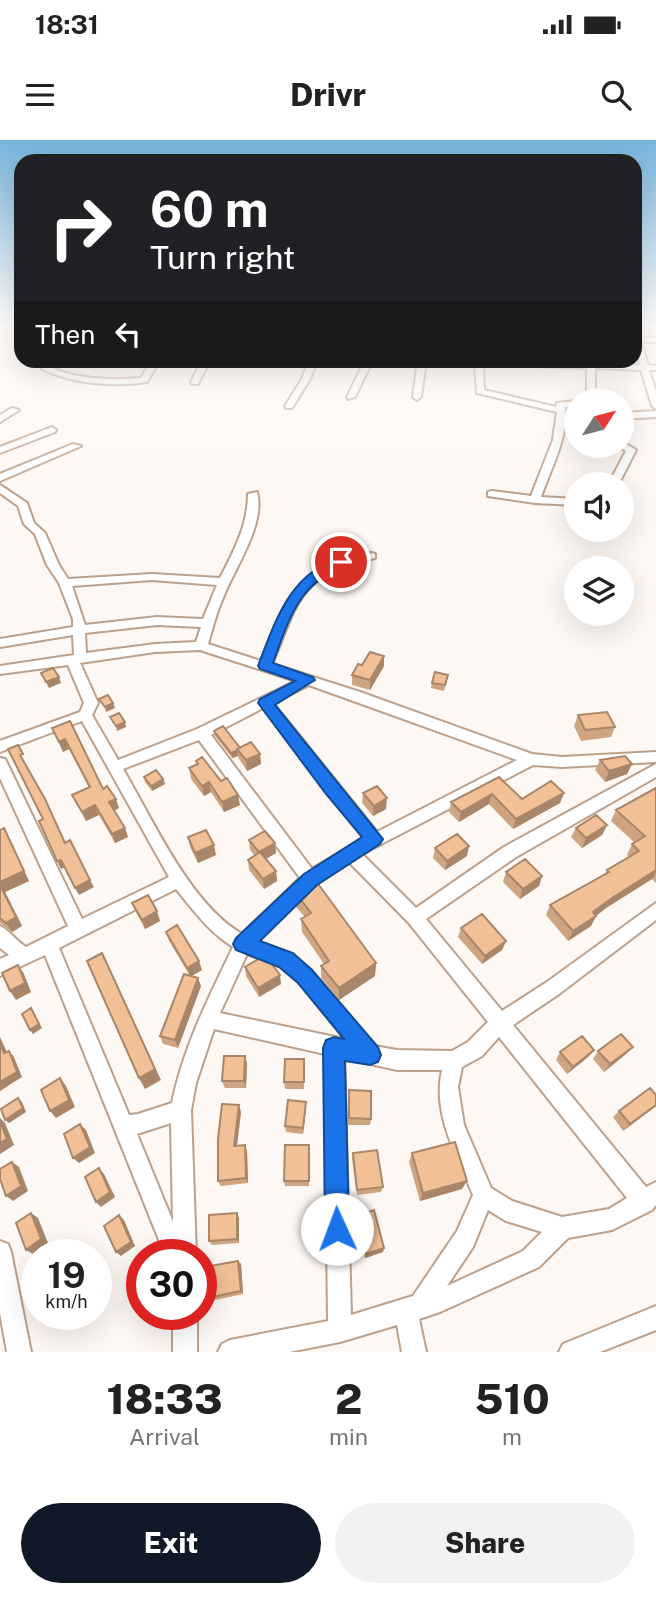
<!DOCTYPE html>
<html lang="en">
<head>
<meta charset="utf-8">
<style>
	body { margin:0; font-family:"Public Sans",sans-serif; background:#f2f2f2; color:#222; height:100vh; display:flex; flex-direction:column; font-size:26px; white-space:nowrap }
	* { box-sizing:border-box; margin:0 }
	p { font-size:23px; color:#767676 }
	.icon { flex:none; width:38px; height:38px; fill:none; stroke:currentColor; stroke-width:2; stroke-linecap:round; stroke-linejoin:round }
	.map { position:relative; height:1212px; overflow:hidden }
	.details { display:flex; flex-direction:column; background:#fff; flex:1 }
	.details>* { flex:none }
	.guide { position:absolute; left:14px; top:14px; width:628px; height:214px; border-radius:21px; box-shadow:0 7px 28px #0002; background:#202124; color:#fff; overflow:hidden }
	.needle { width:46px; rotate:54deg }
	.controls { position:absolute; left:564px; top:248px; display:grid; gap:14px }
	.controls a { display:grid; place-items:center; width:70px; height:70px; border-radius:50%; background:#fff; box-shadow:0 7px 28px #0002; font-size:35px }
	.speed { position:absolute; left:21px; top:1099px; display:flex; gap:14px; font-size:35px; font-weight:700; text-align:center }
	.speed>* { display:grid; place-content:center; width:91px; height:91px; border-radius:50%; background:#fff; box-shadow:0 7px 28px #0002; line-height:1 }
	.speed small { font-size:18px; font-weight:400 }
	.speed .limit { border:10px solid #d22; background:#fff; color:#111 }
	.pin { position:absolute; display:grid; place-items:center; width:60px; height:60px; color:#fff; margin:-30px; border:4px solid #fff; border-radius:50%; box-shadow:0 2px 7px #0007 }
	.me { position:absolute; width:77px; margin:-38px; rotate:358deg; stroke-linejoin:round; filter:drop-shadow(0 0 5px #0008) }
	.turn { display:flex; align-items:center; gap:24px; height:147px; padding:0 21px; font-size:32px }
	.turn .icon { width:91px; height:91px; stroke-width:2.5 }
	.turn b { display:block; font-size:49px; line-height:60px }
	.then { display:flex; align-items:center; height:66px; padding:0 21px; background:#0003; gap:14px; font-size:26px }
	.eta { display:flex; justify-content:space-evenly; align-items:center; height:119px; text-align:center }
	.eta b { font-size:42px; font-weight:800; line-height:49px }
	.button { display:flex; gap:14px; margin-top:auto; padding:14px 21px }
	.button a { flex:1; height:80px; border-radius:42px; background:#111827; color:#fff; font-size:28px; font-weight:800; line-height:80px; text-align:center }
	.button a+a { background:#f2f2f2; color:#222 }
	.status { display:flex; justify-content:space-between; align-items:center; height:49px; padding:0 35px; background:#fff; direction:ltr }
	.status svg { height:19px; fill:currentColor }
	header { display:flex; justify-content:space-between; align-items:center; height:91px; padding:0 21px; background:#fff; font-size:32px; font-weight:800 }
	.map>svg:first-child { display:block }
</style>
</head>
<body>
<div class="status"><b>18:31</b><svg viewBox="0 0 49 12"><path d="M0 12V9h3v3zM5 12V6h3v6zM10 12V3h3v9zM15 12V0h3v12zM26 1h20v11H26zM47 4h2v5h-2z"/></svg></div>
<header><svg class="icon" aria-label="menu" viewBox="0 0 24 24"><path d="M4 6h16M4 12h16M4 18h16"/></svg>Drivr<svg class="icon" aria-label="search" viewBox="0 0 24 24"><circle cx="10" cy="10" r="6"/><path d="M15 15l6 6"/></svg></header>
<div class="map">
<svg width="656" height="1212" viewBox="0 0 656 1212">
	<rect width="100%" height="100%" fill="#fef8f4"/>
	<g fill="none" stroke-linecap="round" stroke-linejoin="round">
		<defs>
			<path id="minor" d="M635 197 656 198V202H641L648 225 656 226V230H649L656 252V269L652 266 641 230 595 228V261H587V228L483 224 484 250 556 267 557 263 576 261V267H565C568 299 551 328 541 357L576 359V365L535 363 488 356V352L492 351 531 356 553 300 557 272 477 253 475 223 449 220 587 223V220H595V223L640 225 635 209Z
				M48 220H58L50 227C77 240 112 240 141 238L152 220H160L147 242C114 247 72 244 42 229V225Z
				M202 220H210L198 244H192L191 242Z
				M309 220H317L310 239 292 268H286L285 266 302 239Z
				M365 220H373L355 257 348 259 347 257Z
				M418 220H426L421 257 417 260 413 257Z
				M12 268 19 270 0 282V275Z
				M656 271V277L621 279V273Z
				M52 287 56 290 55 292 0 313V307Z
				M621 301 636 310 618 345H608L626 311 618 306H621Z
				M73 304 81 306 0 341V334Z
				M0 345 27 363 34 383 45 393 59 425 68 439 152 434 220 438C234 411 248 385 248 354L257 352C266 384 234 429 223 458 216 473 213 488 208 504L261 521C287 454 296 429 371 413L375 414V418C297 437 300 458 272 524L360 552 532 614 562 617 656 612V622L562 627 533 625 362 714 416 768 504 707 656 624V637L516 717 426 779 502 871 547 842 656 763V780L559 854 513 885 646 1047 656 1042V1065L652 1070 612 1090 568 1098 539 1127 440 1172 419 1179 426 1212H402L397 1185 340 1202 289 1212H218L222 1204 230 1200 328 1181 325 914 214 889 196 943 191 970 196 1115H165L45 815 0 836V819L9 815 0 808V786C9 790 16 801 26 807L68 786 0 638V618L5 619 7 623 82 779 169 737 82 581 0 612V601L80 572 84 563 68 525 0 534V526L74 515 73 495 0 507V499L73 487V479L59 443 47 425 35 394 24 384 18 366 0 353ZM152 440 217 445 203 479 157 477 85 485 72 446ZM157 485 201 487 196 502 155 504 86 513 85 493ZM200 510 296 541 197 589 118 620 92 575 98 563 80 523 155 512ZM309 545 517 620 377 692 273 563ZM263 568 364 698 312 729 211 595ZM199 600 300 738 242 794C190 764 153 680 123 629ZM349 722 409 783 488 882 468 902 452 911 397 910 374 906 311 830 292 814 257 801 316 744ZM176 749C194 771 209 792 233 807 209 857 183 908 172 963L138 974 129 975 59 808ZM247 814 280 826 299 842 345 899 220 873ZM499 897 627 1058 609 1069 562 1077 512 1061 491 1048 464 985 458 947 462 927 482 916ZM344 918 397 930H442C432 974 457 1016 473 1055L457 1091 413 1156 351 1175ZM171 983 173 1082 137 994ZM488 1070 506 1081 542 1092 523 1111 447 1146 473 1107Z
				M0 1101 8 1104 11 1112 31 1212H7L0 1173Z
				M656 1166V1190L600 1212H559L563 1204Z
				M173 1174H197V1212H173Z"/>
		</defs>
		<use href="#minor" stroke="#bba18c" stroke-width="4"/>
		<use href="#minor" fill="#fff" fill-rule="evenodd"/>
	</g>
	<path fill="#cfa581" d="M384 516V526L370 550 352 545V535L362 525Z
		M447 540 444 551 431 548 432 543Z
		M578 575 615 587 611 597 581 601 574 586Z
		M70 581 103 649 119 668 114 671 125 688 128 697 115 703 99 675 86 681 72 655 89 648 69 609 63 612 52 588Z
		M214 591 240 608 260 614 261 624 247 631 239 619 238 616 232 618 215 596Z
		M600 620 632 624 627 634 605 642 595 630Z
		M196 621 240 665 224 672 211 652 204 656 191 639 189 628 197 625Z
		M144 637 163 639 165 644 152 651 145 642Z
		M499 637 522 659 564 653 560 663 513 689 489 664 459 682 449 672 451 662Z
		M656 647V743L652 739 606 768 596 776 591 786 568 801 546 775 550 765 605 734 607 730 629 717 627 715 632 704 635 703 611 681 616 670Z
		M363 653 386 669 373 676 362 663Z
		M607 685 602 695 582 708 571 697 576 688Z
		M4 688 29 741 5 752 22 786 12 792 0 783V690Z
		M188 697 216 715 198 723 190 707Z
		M249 700 275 703 276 713 266 719 276 731 277 741 264 749 249 730 248 720 255 716 250 710Z
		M435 708 467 716 445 730 433 718Z
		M506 732 542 736 539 746 520 759 503 742Z
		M296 753 376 823 375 836 339 860 321 838V826L324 824 302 792 301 779 305 777 296 767Z
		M132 763 160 781 145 789 136 772Z
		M461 788 506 801 502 810 482 824 458 797Z
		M166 792 202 830 191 836 201 846 178 908 163 904 160 896 190 836 169 801Z
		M245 827 281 844 259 857 246 836Z
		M594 910 588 917 567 934 556 920 560 912Z
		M598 911 626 914 604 932 593 919Z
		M304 919V949H285L284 942Z
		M247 923 246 948H225L222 941Z
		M656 955V966L623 991 613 977 619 971Z
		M348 957 371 979 370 985H348Z
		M306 969 303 994 286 992 285 986Z
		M241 972 237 1006 247 1011 248 1043 221 1046 218 1041Z
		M309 1011V1046H285L284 1041Z
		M353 1013 383 1047 381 1052 357 1055 352 1019Z
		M412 1013 462 1049 420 1061 409 1022Z
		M357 1076 384 1108 383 1112 365 1118 356 1080Z
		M239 1078V1103L212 1105 209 1101Z
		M238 1121 241 1124 243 1154 215 1160 212 1157Z"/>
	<path fill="#a98669" d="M384 516V526L370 550V540Z
		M59 537 61 543 49 548 46 542Z
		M113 563 115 568 106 572 105 567Z
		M125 582 126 587 117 591 116 586Z
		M65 599 69 609 63 612 59 602Z
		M237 610 238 616 232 618 231 613Z
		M260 614 261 624 247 631 246 620Z
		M632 624 627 634 605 642 609 631Z
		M163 639 165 644 152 651 151 646Z
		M209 642 211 652 204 656 202 646Z
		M564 653 560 663 513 689 516 679Z
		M492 654 489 664 459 682 461 672Z
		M238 655 240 665 224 672 222 662Z
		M387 658 386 669 373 676 374 666Z
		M116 659 119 668 113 671 109 662Z
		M95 665 99 675 86 681 82 672Z
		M607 685 602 695 582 708 586 698Z
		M4 688 29 741 5 752 22 786 12 792 6 783 0 745Z
		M125 688 128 697 115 703 112 694Z
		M275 703 276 713 260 722 259 712Z
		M214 705 216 715 198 723 195 713Z
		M469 706 467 716 445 730 447 721Z
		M61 720 65 727 61 729 57 721Z
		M656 730V733L652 739 606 768 592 779 596 776 591 786 568 801 573 791 593 772 612 758Z
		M276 731 277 741 264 749 263 739Z
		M542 736 539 746 520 759 523 749Z
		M90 740 94 747 79 755 75 748Z
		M157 771 160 781 145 789 142 780Z
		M506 801 502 810 482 824 485 816Z
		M102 813 161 940 145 949 139 938Z
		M199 821 202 830 190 837 187 828Z
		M376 823 375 836 339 860V848Z
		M18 825 24 834 31 852 16 860 10 851Z
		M280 835 281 844 259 857 258 848Z
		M198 838 201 846 178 908 175 900Z
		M31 868 42 888 33 894 30 890Z
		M0 897 10 919 4 913 0 904Z
		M633 907 626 914 604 932 610 924Z
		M594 910 588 917 567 934 573 927Z
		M9 911 14 917 22 937 0 951V942Z
		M245 916 247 923 246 948 244 941Z
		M60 938 66 946 75 967 56 978 50 971Z
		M18 958 22 962 26 972 9 983 5 980Z
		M306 962V969L303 994V988Z
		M239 965 241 972 236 1012 234 1006Z
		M656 965V966L623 991 630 984Z
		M0 978 5 983 14 1005 0 1014Z
		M80 984 86 990 95 1013 79 1023 73 1018Z
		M245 1005 247 1011 248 1043 246 1038Z
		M12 1022 19 1027 28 1051 13 1061 6 1056Z
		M99 1028 104 1034 115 1057 101 1067 96 1062Z
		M467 1041 462 1049 420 1061 423 1053Z
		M31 1073 38 1078 48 1103 33 1114 26 1110Z
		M237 1073 239 1078V1103L237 1099Z
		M119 1075 124 1080 135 1106 121 1116 116 1112Z
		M384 1108 383 1112 365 1118 366 1114Z
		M238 1121 241 1124 243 1154 241 1151Z"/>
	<path fill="#f1c096" stroke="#a98669" stroke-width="2" d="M370 512 384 516 370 540 352 535 358 524 362 525Z
		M53 528 59 537 46 542 41 533Z
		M435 532 448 535 445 545 432 543Z
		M108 555 113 563 105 567 99 559Z
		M607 572 615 587 585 590 578 575Z
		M119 573 125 582 116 586 110 577Z
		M70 581 103 649 107 646 116 659 109 662 125 688 112 694 95 665 82 672 72 655 90 647 65 599 59 602 52 588Z
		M223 586 240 608 237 609 238 610 231 613 214 591Z
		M251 602 260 614 246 620 237 609Z
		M18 605 23 614 20 615 45 659 65 703 70 700 90 740 75 748 61 720 57 721 39 681 43 679 8 609Z
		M625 616 632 624 609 631 600 620Z
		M202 617 221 641 227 638 238 655 222 662 209 642 202 646 189 628 198 624 196 621Z
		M156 630 163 639 151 646 144 637Z
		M499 637 522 659 551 641 564 653 516 679 492 654 461 672 451 662Z
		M377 646 387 658 374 666 363 653Z
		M656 648V730L612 758 593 772 596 776 573 791 550 765 609 732 607 730 639 711 632 704 645 696 616 670Z
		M596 675 607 685 586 698 576 688Z
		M4 688 24 731 0 742V690Z
		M206 690 214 705 195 713 188 697Z
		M265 691 275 703 259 712 249 700Z
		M457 694 469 706 447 721 435 708Z
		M260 712 276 731 263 739 248 720Z
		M525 719 542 736 523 749 506 732Z
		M313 737 376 823 339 848 321 826 329 821 301 779 311 773 296 753Z
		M0 745 16 777 6 783 0 778Z
		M148 755 157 771 142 780 132 763Z
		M482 774 506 801 485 816 461 788Z
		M177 785 199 821 187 828 166 792Z
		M102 813 155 929 139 938 87 821Z
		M265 815 280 835 258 848 245 827Z
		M18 825 25 843 10 851 2 833Z
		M184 834 198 838 175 900 160 896Z
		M31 868 39 884 30 890 22 874Z
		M621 894 633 907 610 924 598 911Z
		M582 896 594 910 573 927 560 912Z
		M0 904 4 913 9 911 17 932 0 942Z
		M224 916H245L244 941H222Z
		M285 919H304V942H284Z
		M60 938 69 960 50 971 41 950Z
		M650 948 656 955V965L630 984 619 971Z
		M349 950 371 951V979L349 978Z
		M18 958 23 968 5 980 1 969Z
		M288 960 306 962 303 988 285 986Z
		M222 964 239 965 234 1006 245 1005 246 1038 218 1041V999Z
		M0 981 7 999 0 1003Z
		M80 984 90 1007 73 1018 64 994Z
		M455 1002 467 1041 423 1053 412 1013Z
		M285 1005H309V1041H284Z
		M377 1010 383 1047 357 1050 353 1013Z
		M12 1022 21 1046 6 1056 0 1039V1029Z
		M99 1028 110 1052 96 1062 85 1037Z
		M374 1070 384 1108 366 1114 357 1076Z
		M31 1073 41 1099 26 1110 16 1083Z
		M237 1073V1099L209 1101V1075Z
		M119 1075 131 1102 116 1112 104 1086Z
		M238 1121 241 1151 212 1157 210 1126Z
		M37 1134V1157L30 1139Z"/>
	<linearGradient id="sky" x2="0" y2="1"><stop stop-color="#77b4dd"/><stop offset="0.52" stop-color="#fffcfa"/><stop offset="1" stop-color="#fffcfa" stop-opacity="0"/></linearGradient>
	<rect width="656" height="355" fill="url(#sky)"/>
	<path fill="#1a73e8" stroke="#114b97" stroke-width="2" d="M341 418 345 419V425C298 444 289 479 273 523L313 537 315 540 275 565 383 699 380 704 317 745 260 801 293 813 312 830 378 907 381 915 378 922 370 925 345 921 349 1089 346 1098 337 1102 328 1098 325 1089 323 908 326 900 334 897 344 899 298 843 279 827 236 810 233 804 236 798 304 734 362 697 326 654 258 563 260 559 295 541 260 529 258 526C275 482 290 432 341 418Z"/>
</svg>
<div class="controls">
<a><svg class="needle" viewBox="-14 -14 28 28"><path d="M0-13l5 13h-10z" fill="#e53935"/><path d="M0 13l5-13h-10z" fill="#767676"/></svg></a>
<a><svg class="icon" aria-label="sound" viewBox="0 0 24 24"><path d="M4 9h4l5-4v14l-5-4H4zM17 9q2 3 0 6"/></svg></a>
<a><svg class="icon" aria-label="layers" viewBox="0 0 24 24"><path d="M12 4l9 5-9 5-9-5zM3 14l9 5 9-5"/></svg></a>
</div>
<div class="speed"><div>19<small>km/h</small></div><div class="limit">30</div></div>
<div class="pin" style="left:341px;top:422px;background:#d93025"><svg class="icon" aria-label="arrive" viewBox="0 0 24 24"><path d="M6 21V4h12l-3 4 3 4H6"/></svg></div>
<svg class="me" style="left:337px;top:1089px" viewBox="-20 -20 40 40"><circle r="19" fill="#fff"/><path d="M0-13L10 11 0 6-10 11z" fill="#1a73e8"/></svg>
<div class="guide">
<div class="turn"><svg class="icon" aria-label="right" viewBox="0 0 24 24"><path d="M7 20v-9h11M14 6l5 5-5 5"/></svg><div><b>60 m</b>Turn right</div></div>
<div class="then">Then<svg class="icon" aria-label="left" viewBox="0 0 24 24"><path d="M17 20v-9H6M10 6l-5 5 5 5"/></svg></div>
</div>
</div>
<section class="details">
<div class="eta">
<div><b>18:33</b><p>Arrival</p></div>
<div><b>2</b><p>min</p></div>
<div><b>510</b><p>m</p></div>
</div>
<div class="button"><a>Exit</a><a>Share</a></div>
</section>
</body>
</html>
